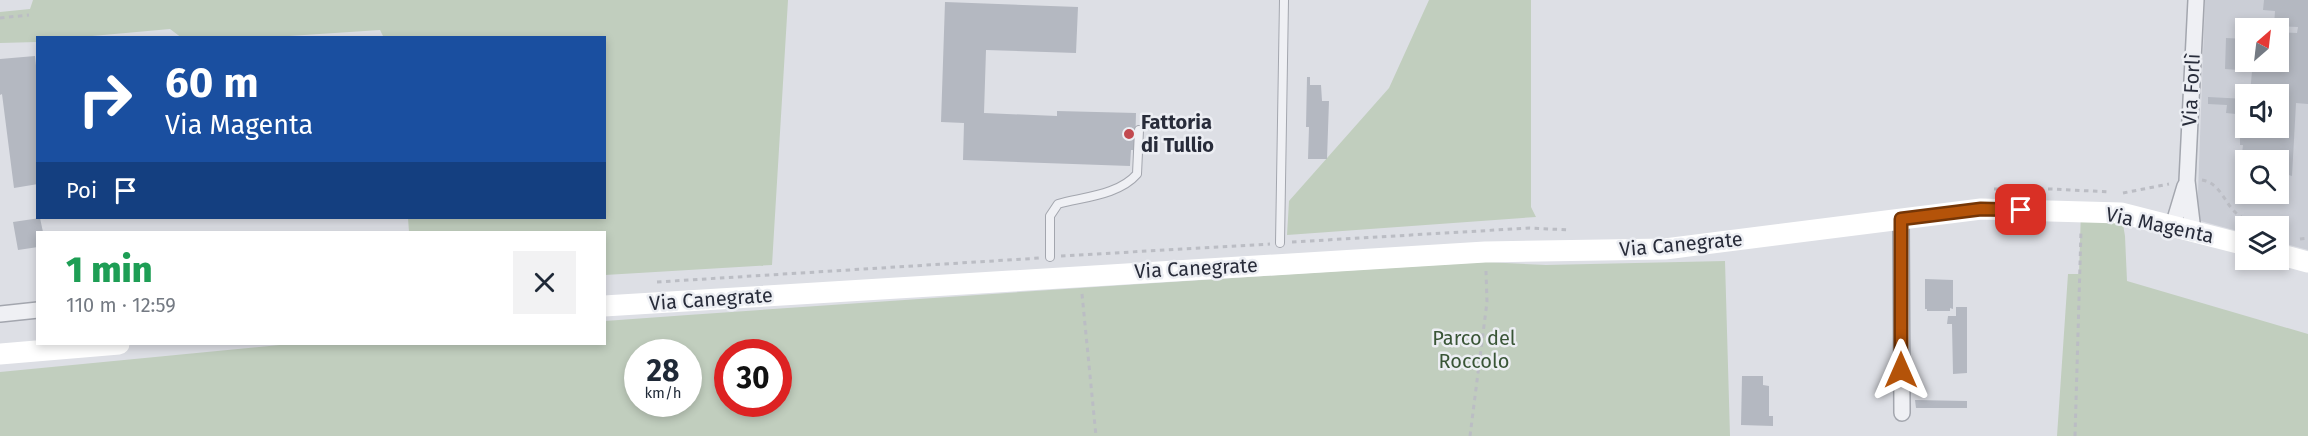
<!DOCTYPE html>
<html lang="it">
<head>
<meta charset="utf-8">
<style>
	body { margin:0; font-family:"Fira Sans",sans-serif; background:#f2f2f3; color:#1f2937; height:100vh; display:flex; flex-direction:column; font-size:22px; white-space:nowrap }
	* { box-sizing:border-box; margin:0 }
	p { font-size:20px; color:#747a83 }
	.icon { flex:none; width:33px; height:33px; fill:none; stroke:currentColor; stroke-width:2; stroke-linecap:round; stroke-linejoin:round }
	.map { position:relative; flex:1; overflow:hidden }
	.sheet { position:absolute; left:36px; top:231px; width:570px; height:114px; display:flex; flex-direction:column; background:#fff; border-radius:0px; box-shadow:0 3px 9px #0003 }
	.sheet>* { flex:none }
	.banner { position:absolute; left:36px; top:36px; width:570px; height:183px; border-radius:0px; box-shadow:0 3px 9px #0003; background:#1a4fa0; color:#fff; overflow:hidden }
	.needle { width:39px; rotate:28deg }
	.tools { position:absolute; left:2235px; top:18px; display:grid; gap:12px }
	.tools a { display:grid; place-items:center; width:54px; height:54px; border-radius:0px; background:#fff; box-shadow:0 3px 9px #0003; font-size:30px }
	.speed { position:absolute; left:624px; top:339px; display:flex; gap:12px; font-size:30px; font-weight:700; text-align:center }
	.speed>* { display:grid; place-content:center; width:78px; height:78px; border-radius:50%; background:#fff; box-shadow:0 3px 9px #0003; line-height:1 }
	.speed small { font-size:15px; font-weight:400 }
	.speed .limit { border:9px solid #d22; background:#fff; color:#111 }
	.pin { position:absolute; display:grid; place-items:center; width:51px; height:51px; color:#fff; margin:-26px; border-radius:12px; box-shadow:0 3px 9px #0006 }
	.me { position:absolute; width:66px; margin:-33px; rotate:0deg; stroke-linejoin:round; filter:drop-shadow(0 0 4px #0008) }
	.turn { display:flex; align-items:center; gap:21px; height:126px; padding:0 30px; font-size:27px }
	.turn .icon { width:78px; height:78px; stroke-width:2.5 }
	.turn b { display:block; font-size:42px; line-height:51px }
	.then { display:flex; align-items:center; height:57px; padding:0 30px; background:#0003; gap:12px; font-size:22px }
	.round { display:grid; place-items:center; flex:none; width:63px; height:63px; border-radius:0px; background:#f2f2f3 }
	.overview { display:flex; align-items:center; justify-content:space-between; height:102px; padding:0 30px }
	h1 { font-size:36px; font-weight:800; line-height:45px; color:#1e9e55 }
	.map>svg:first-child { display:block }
</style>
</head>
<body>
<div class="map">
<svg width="2308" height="436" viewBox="0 0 2308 436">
	<rect width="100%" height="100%" fill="#dddfe5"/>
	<path fill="#cbced6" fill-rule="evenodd" d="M2205 0H2308V250L2279 242 2278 226H2246L2245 233 2197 220ZM2246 28H2278V62H2246ZM2246 94H2278V128H2246ZM2246 160H2278V194H2246Z"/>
	<path fill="#c1cebe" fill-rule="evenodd" d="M33 0H788L772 265 605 275 604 232H409L408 218H604V38H384L380 30 289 36V38H182L170 29 81 37 38 38 37 42 0 43V12L30 9Z
		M1429 0H1531V207L1536 217 1287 235 1289 201 1389 88Z
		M2081 210 2121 213 2125 236 2127 281 2308 334V436H2057L2068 274H2079Z
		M1725 261 1730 436H0V372L290 344H604L605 321C898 300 1191 280 1485 262L1546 265ZM638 352H688V404H638ZM728 352H778V404H728Z"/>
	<path fill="#b4b8c1" d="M2264 0H2308V104L2296 103 2292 176 2278 172V160H2245L2246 155 2242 154 2243 145H2240V129L2278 128V94H2250L2252 71 2225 69 2226 38 2246 39V62H2278V32L2297 33 2298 27 2274 26 2275 11 2263 10Z
		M945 2 1078 7 1076 53 986 50 984 113 1057 116V111L1136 113 1135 150H1131L1130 166 963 160 964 123 941 122Z
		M35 56 38 84V184L14 188 2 94 0 95V59Z
		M1307 77H1310V85H1321L1322 101H1329L1327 159H1308L1309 127H1306Z
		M2208 97 2246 99V115L2226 113 2227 105 2208 104Z
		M40 218 43 232H38V247L18 250 13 222Z
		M1925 279 1953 280V309L1950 308V311H1927V309H1925Z
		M1956 307H1967V373L1953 374 1952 324H1947L1948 316H1956Z
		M1742 376H1763V385L1769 386V416H1773V426L1741 425Z
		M1915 400 1967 401V408H1916Z"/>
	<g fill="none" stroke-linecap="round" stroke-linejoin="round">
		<defs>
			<path id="lane" d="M1280 243 1284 0
				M1050 257V216L1058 204C1083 197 1119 195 1137 174L1139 130"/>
			<path id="street" d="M1901 219 1902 413
				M2173 226 2185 186
				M2193 231 2187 181 2196 0
				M0 314 38 310"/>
		</defs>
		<use href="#lane" stroke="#a3a6ae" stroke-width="10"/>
		<use href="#street" stroke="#a3a6ae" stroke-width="18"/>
		<path stroke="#bbbdc4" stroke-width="3" stroke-dasharray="4.5 4.5" stroke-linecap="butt" d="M0 18 29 15
			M2202 180C2220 183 2224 202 2236 213 2245 221 2255 223 2266 226
			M1994 189H2053L2110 192
			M2123 193 2169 184
			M2300 239 2308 238
			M1292 242 1530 228 1570 230
			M1061 256 1270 244
			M657 282 1040 258
			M1082 294 1096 436
			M1470 436 1487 302 1486 271
			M2075 436 2081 231"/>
		<use href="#lane" stroke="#eff0f4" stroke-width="8"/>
		<use href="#street" stroke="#eff0f4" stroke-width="15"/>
		<path stroke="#fff" stroke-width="21" d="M2278 254 2308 262
			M604 306 1485 252 1665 249 1981 209 2121 213 2246 245
			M0 354 119 344"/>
	</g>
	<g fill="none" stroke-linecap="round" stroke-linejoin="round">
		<defs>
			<path id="route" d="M1901 370V219L1981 209 2021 210"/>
		</defs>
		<use href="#route" stroke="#753606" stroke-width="15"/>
		<use href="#route" stroke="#b45309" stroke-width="10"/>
	</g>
	<circle fill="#c24a50" stroke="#eceef3" stroke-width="2" cx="1129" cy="134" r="6"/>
	<g text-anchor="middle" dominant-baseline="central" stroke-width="5" stroke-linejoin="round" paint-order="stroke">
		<g font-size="20" fill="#282c3a" stroke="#eceef3">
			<text transform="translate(2191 90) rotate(-87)">Via Forlì</text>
			<text transform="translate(2160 225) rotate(12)">Via Magenta</text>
			<text transform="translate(1681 244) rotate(-5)">Via Canegrate</text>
			<text transform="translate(1196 268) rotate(-3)">Via Canegrate</text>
			<text transform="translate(711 299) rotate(-4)">Via Canegrate</text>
		</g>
		<g font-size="20" font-weight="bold" fill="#282c3a" stroke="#eceef3" text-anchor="start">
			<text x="1141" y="122">Fattoria<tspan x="1141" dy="23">di Tullio</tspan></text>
		</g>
		<g font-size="20" fill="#395536" stroke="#eceef3">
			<text x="1474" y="338">Parco del<tspan x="1474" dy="23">Roccolo</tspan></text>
		</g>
	</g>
</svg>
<div class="tools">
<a><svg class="needle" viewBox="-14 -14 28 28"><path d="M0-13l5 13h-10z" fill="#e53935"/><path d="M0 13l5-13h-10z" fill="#747a83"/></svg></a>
<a><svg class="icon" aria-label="sound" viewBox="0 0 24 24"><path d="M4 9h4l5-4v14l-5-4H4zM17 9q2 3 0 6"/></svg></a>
<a><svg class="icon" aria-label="search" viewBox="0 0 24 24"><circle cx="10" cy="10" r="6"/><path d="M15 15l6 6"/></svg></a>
<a><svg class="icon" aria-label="layers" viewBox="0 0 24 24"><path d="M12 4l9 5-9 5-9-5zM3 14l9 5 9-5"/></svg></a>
</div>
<div class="speed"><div>28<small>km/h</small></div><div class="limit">30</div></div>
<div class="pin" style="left:2021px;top:210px;background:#d93025"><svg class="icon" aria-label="arrive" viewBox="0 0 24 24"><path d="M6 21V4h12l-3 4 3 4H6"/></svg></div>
<svg class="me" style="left:1901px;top:370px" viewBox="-20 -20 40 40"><path d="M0-17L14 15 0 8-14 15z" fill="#b45309" stroke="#fff" stroke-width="4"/></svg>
<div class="banner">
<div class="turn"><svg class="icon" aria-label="right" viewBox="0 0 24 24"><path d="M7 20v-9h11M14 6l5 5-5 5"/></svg><div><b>60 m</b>Via Magenta</div></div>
<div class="then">Poi<svg class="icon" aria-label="arrive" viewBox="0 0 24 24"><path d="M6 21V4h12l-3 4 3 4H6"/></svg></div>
</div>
<section class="sheet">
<div class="overview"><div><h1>1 min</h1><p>110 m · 12:59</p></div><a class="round"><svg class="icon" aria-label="close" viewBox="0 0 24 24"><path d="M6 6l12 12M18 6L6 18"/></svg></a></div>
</section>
</div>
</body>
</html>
